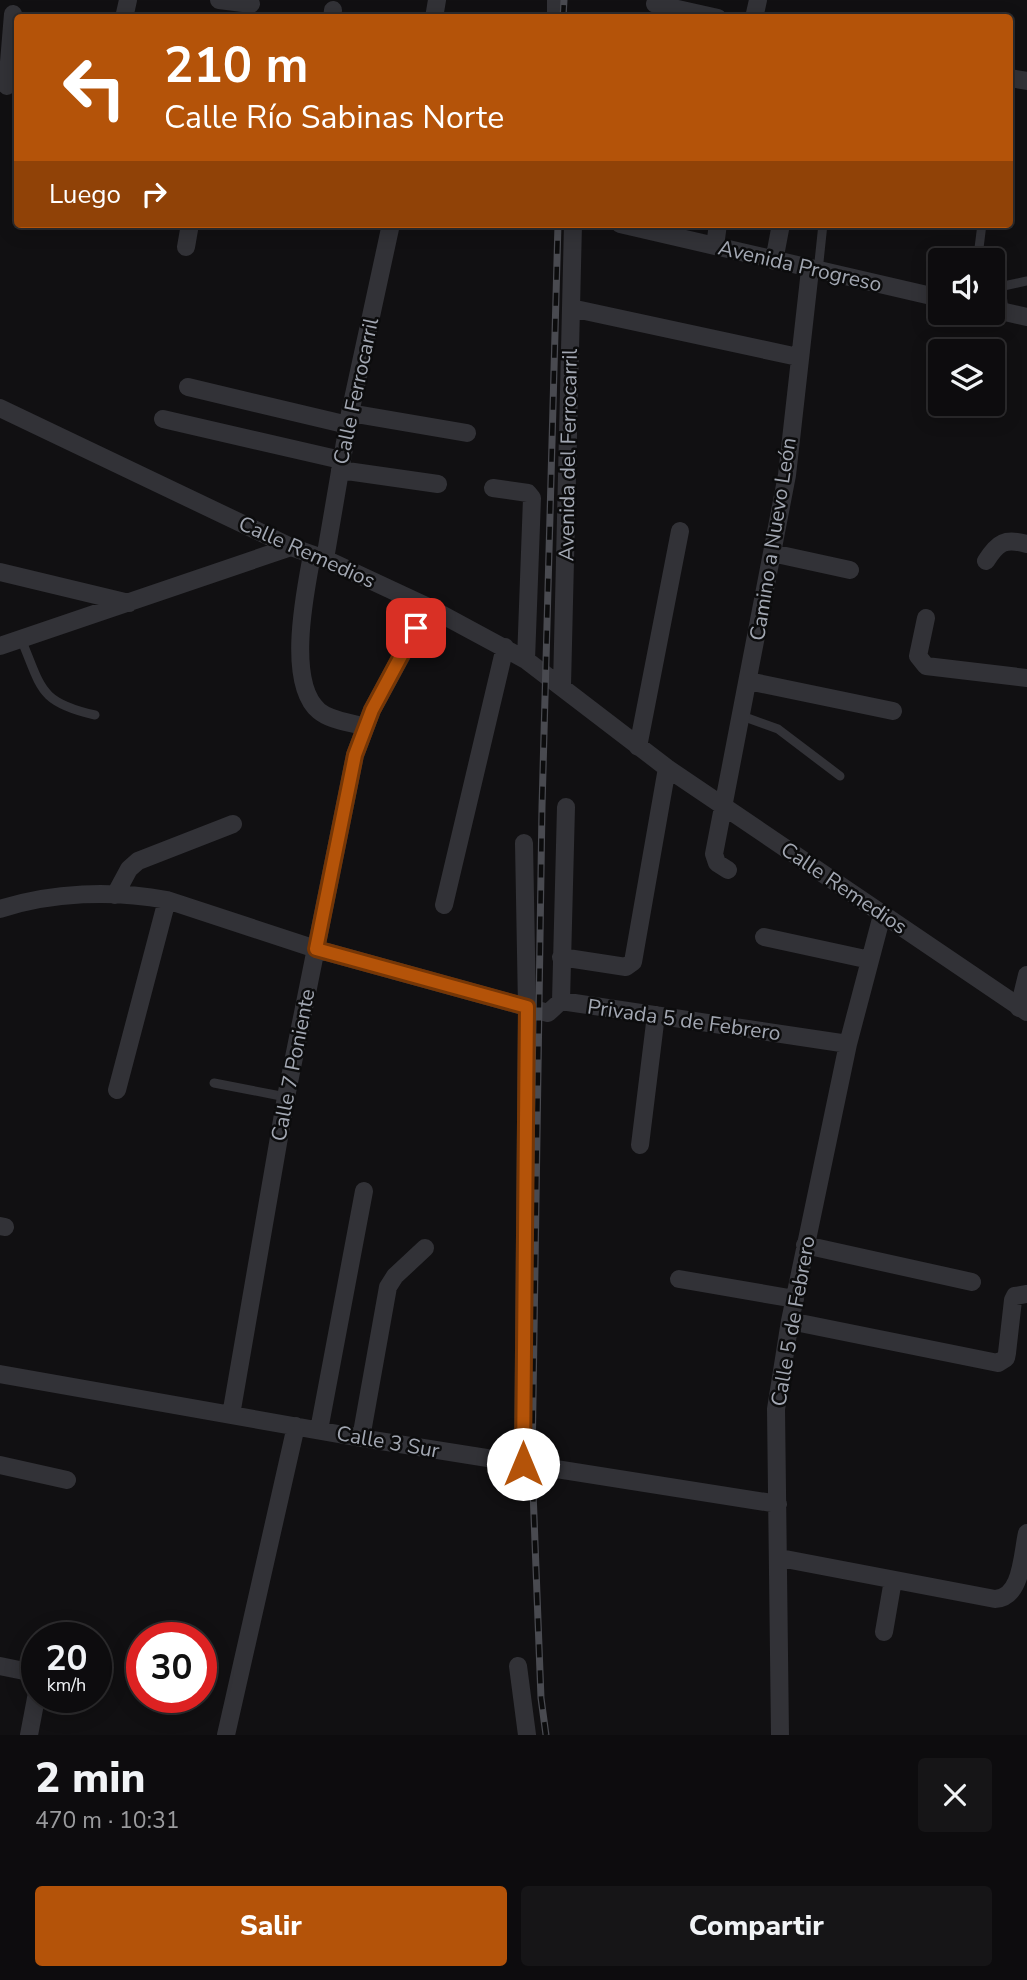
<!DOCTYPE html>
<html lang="es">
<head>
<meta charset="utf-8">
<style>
	body { margin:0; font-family:"Nunito Sans",sans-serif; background:#161517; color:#f1f3f6; height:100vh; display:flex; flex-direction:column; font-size:26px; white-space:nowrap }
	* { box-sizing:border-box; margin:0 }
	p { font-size:23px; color:#9a9b9e }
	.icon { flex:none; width:38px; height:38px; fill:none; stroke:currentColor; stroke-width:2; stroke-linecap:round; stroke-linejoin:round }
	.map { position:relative; height:1735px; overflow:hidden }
	.panel { display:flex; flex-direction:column; background:#0d0c0e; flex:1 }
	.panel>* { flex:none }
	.guide { position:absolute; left:14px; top:14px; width:999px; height:214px; border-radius:7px; box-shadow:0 4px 18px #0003,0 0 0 2px #2d2c2e; background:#b45309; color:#fff; overflow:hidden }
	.controls { position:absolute; left:928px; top:248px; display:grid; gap:14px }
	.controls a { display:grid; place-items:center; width:77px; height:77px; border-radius:7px; background:#0d0c0e; box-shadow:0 4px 18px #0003,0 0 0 2px #2d2c2e; font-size:35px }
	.speed { position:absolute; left:21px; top:1622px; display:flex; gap:14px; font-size:35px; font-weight:700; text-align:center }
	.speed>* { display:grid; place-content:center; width:91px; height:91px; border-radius:50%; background:#0d0c0e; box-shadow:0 4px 18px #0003,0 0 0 2px #2d2c2e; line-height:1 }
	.speed small { font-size:18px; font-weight:400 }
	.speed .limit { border:10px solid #d22; background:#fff; color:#111 }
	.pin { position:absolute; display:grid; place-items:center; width:60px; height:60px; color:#fff; margin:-30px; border-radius:14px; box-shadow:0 4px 10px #0006 }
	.me { position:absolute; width:77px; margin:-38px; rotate:0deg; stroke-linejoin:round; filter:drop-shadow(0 0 5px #0008) }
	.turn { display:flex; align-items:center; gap:24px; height:147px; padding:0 35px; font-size:32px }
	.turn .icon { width:91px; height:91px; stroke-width:2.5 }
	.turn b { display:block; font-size:49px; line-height:60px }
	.then { display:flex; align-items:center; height:66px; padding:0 35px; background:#0003; gap:14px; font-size:26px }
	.round { display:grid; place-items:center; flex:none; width:74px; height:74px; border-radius:7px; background:#161517 }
	.headline { display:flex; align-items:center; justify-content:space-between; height:119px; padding:0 35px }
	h1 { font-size:42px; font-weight:800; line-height:52px }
	.primary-button { display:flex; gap:14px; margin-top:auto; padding:14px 35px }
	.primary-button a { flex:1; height:80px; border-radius:7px; background:#b45309; color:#fff; font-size:28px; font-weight:800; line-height:80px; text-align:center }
	.primary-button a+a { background:#161517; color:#f1f3f6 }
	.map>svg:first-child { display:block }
</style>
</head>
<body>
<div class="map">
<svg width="1027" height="1735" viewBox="0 0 1027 1735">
	<rect width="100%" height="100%" fill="#111012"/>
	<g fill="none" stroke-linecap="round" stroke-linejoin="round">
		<path stroke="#323237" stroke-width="9" d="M982 224 979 248 983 261
			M818 271 823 224
			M992 276 1002 294 1004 311
			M999 287 1027 281
			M21 639C42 688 38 702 95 715
			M742 716 778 729 840 776
			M214 1083 286 1097"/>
		<path stroke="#323237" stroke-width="18" d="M219 0 251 4
			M655 4 718 18
			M124 18 128 0
			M332 18 333 10
			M434 18 437 0
			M556 18V0
			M754 18 758 0
			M1010 78 1027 81
			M7 86 13 14
			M620 224 940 298
			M715 246 718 224
			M186 247 190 224
			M774 261 781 224
			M571 308 798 357
			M992 309 1027 317
			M188 387 348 425
			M0 408 291 547 325 559 428 607 526 660 667 768 1027 1012
			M350 413 467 433
			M163 419 341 460
			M340 470 438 484
			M493 488 528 493 532 498 526 660
			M772 553 850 570
			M312 555C305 593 286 683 319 711 331 721 350 722 365 727
			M325 559 350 413 391 224
			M986 561C998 542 1005 538 1027 544
			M0 572 129 603
			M926 618 918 656 926 666 1027 678
			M0 646 291 547
			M748 681 893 711
			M562 686 573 224
			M638 747 680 531
			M728 870 717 863 714 854 787 475 810 270
			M115 895 129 869 138 861 233 824
			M444 905 505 647
			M0 909C52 892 113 890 167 900L316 949 548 1013 561 1001 848 1044
			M764 937 870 960
			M561 957 626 967 633 962 667 768
			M561 1001 566 807
			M1019 1008 1027 975
			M117 1090 167 900
			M640 1145 656 1015
			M0 1226 5 1227
			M805 1245 972 1282
			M679 1279 795 1299
			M790 1321 998 1363 1006 1358 1007 1353 1013 1300 1015 1296 1027 1294
			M0 1374 361 1438 778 1504
			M231 1415 286 1097 355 755 372 710 428 607
			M319 1430 364 1191
			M361 1438 388 1287 395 1276 425 1248
			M523 1464 527 1007 524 843
			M0 1465 67 1480
			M780 1558 995 1599C1022 1598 1022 1555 1027 1533
			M884 1632 893 1580
			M0 1666 34 1673 37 1677
			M518 1666 527 1735
			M29 1735 37 1693
			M226 1735 296 1426
			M780 1735 776 1409 790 1321 848 1044 882 915"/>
		<defs>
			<path id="rail" d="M563 18 564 0
				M546 1735 541 1698 532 1465 542 807 558 224"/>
		</defs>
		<use href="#rail" stroke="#494a50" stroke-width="7"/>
		<use href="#rail" stroke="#0c0c0d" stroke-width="4.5" stroke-dasharray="13" stroke-linecap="butt"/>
	</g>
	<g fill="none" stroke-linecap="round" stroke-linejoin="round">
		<defs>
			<path id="route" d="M416 628 372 710 355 755 316 949 527 1007 523 1464"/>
		</defs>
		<use href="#route" stroke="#753606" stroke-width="18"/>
		<use href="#route" stroke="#b45309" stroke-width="12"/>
	</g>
	<g text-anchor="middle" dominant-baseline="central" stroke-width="5" stroke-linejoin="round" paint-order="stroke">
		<g font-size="21" fill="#a2a7b2" stroke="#0c0c0d">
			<text transform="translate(800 266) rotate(13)">Avenida Progreso</text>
			<text transform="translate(356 391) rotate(-78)">Calle Ferrocarril</text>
			<text transform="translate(568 455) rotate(-89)">Avenida del Ferrocarril</text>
			<text transform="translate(773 539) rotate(-81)">Camino a Nuevo León</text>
			<text transform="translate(307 552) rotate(24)">Calle Remedios</text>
			<text transform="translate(844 888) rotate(34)">Calle Remedios</text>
			<text transform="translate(684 1020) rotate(8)">Privada 5 de Febrero</text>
			<text transform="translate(293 1065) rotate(-79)">Calle 7 Poniente</text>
			<text transform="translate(793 1321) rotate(-80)">Calle 5 de Febrero</text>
			<text transform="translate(388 1442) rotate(10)">Calle 3 Sur</text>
		</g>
	</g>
</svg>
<div class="controls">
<a><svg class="icon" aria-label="sound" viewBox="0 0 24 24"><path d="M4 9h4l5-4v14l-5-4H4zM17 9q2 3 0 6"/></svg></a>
<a><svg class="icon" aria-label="layers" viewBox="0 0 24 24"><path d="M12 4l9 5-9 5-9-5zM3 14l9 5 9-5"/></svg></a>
</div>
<div class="speed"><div>20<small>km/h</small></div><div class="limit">30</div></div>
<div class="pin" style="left:416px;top:628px;background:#d93025"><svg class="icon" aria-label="arrive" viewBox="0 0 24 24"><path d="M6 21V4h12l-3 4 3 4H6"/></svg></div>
<svg class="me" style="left:523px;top:1464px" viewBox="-20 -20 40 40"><circle r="19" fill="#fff"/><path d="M0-13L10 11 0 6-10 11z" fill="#b45309"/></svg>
<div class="guide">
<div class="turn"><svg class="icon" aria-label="left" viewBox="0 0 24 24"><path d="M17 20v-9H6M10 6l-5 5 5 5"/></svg><div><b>210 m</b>Calle Río Sabinas Norte</div></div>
<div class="then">Luego<svg class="icon" aria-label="right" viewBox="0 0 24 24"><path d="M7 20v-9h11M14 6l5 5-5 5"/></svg></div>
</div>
</div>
<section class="panel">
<div class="headline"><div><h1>2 min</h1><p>470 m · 10:31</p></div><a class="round"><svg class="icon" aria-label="close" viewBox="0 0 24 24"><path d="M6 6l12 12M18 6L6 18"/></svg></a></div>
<div class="primary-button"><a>Salir</a><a>Compartir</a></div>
</section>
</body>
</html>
